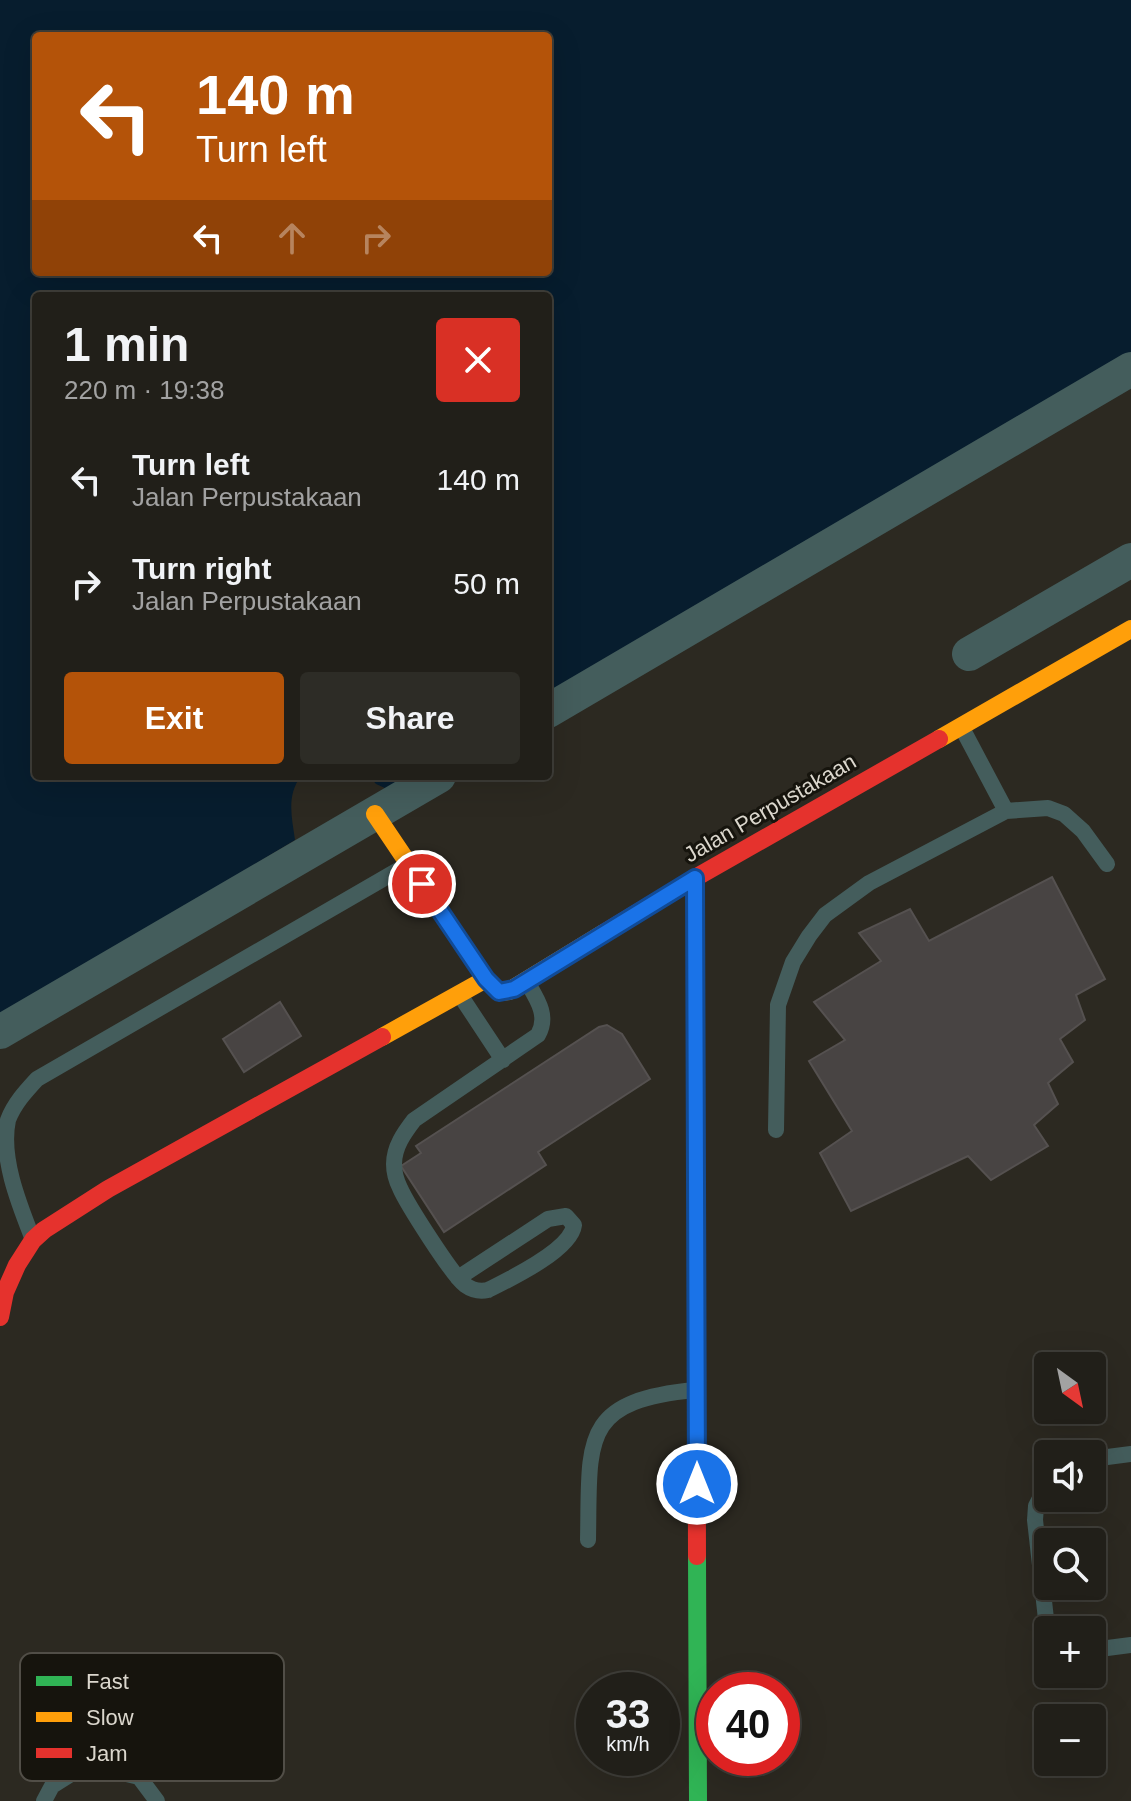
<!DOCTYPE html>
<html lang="en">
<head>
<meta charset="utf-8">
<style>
	body { margin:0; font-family:Helvetica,sans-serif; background:#2d2c26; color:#f1f3f6; height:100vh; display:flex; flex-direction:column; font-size:30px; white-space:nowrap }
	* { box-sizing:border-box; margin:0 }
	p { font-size:26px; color:#a2a2a2 }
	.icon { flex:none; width:44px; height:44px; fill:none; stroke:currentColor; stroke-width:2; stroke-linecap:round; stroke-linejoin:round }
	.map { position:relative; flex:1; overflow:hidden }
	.drawer { position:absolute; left:32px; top:292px; width:520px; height:488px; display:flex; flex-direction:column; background:#211f19; border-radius:8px; box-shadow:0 8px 32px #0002,0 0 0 2px #3e3d38 }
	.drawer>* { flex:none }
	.banner { position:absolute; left:32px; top:32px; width:520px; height:244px; border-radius:8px; box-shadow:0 8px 32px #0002,0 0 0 2px #3e3d38; background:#b45309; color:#fff; overflow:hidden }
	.needle { width:52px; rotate:147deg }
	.fabs { position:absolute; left:1034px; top:1352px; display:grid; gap:16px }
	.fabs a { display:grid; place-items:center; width:72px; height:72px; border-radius:8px; background:#211f19; box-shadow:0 8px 32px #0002,0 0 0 2px #3e3d38; font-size:40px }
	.speed { position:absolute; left:576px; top:1672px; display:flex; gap:16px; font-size:40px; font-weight:700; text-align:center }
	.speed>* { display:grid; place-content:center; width:104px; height:104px; border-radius:50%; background:#211f19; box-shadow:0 8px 32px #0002,0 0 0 2px #3e3d38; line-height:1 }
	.speed small { font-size:20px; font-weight:400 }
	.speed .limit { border:12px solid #d22; background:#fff; color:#111 }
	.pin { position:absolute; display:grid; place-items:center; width:68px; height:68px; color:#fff; margin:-34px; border:4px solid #fff; border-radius:50%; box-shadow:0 2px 8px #0007 }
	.me { position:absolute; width:88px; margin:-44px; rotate:0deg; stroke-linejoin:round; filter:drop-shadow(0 0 6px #0008) }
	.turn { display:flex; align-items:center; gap:28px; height:168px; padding:0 32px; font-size:36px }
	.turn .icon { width:104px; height:104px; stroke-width:2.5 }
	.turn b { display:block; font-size:56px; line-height:68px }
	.lanes { display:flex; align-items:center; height:76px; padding:0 32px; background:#0003; justify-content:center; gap:40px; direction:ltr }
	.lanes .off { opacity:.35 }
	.round { display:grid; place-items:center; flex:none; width:84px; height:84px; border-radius:8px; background:#2d2c26 }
	.head { display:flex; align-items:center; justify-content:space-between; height:136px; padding:0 32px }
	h1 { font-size:48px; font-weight:700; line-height:60px }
	.cta { display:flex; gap:16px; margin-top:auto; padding:16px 32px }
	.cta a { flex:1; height:92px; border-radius:8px; background:#b45309; color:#fff; font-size:32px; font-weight:700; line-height:92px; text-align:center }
	.cta a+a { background:#2d2c26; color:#f1f3f6 }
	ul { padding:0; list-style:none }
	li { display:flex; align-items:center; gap:24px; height:104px; padding:0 32px }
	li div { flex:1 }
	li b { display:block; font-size:30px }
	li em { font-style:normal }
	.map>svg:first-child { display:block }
</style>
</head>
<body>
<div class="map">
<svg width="1131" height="1801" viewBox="0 0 1131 1801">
	<rect width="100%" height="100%" fill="#2c2921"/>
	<path fill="#071d2e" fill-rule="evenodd" d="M0 0H1131V355L548 698V296H36V776H301C286 796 292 818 295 840L0 1018ZM36 36H548V272H36Z
		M369 776H415L387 789 376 784Z"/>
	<path fill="#484443" stroke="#555150" stroke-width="2" d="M1052 877 1105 979 1076 995 1085 1020 1060 1039 1073 1062 1048 1083 1058 1104 1034 1125 1048 1146 991 1180 968 1156 851 1211 820 1153 852 1131 809 1061 845 1040 814 1002 881 961 859 933 910 909 929 941Z
		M280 1002 301 1036 244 1072 223 1039Z
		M607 1025 622 1034 650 1079 538 1152 546 1165 444 1232 401 1166 421 1153 416 1146 599 1027Z"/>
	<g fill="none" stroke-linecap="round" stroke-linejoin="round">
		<path stroke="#445d5c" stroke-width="16" d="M962 728 1006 811
			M460 995 503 1060
			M776 1130 778 1005 793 962 809 936 825 915 869 883 1006 811 1048 808 1064 814 1083 831 1107 864
			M32 1237C19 1204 0 1157 8 1120 14 1104 25 1092 37 1079L407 865
			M458 1278 548 1219 566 1216 574 1225C571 1250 510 1279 488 1290 479 1292 472 1290 465 1285 452 1275 407 1204 400 1188 396 1180 394 1172 394 1164 394 1147 404 1133 414 1120L538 1035C549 1016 537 999 527 982
			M1092 1459 1131 1454
			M1048 1483 1036 1506 1035 1520 1046 1619 1050 1630
			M588 1540C590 1441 579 1401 695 1390
			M1092 1650 1131 1645
			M44 1801 52 1786 79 1769 110 1770 139 1777 157 1801"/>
		<path stroke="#445d5c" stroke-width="34" d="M969 654 1131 560
			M548 711 1131 369
			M0 1032 439 776"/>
		<path stroke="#30b455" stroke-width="18" d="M695 878 696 1213
			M697 1556 698 1801"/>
		<path stroke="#ff9f0a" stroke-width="18" d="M939 739 1131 629
			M375 814 486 979 499 992 509 991 604 933
			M382 1037 486 979"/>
		<path stroke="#e5322d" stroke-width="18" d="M604 933 695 878 939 739
			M696 1213 697 1556
			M0 1317 5 1292 17 1265 33 1240 44 1230 108 1189 382 1037"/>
	</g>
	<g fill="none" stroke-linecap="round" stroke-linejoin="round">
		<defs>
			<path id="route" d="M422 884 486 979 499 992 514 989 695 878 697 1484"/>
		</defs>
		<use href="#route" stroke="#114b97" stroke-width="20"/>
		<use href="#route" stroke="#1a73e8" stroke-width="14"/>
	</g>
	<g text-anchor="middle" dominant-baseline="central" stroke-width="6" stroke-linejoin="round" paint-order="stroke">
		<g font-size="22" fill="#dbd7cd" stroke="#16140d">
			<text transform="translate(770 808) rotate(-30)">Jalan Perpustakaan</text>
		</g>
	</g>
	<rect x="20" y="1653" width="264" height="128" rx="12" fill="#16140d" stroke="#514e47" stroke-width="2"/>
	<rect x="36" y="1676" width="36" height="10" fill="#30b455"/>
	<rect x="36" y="1712" width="36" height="10" fill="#ff9f0a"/>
	<rect x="36" y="1748" width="36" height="10" fill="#e5322d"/>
	<g font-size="22" fill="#dbd7cd">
		<text x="86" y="1689">Fast</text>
		<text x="86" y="1725">Slow</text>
		<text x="86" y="1761">Jam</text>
	</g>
</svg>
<div class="fabs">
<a><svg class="needle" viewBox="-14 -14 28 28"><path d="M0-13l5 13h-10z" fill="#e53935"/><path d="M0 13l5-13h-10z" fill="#a2a2a2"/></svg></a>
<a><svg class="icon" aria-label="sound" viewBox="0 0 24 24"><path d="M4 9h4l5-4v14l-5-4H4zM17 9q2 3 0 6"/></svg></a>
<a><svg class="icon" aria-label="search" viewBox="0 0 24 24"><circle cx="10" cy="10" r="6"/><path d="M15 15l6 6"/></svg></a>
<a>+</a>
<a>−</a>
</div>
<div class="speed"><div>33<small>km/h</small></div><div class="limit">40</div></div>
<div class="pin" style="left:422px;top:884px;background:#d93025"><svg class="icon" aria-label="arrive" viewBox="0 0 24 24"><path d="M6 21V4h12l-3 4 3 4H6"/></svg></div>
<svg class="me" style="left:697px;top:1484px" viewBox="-20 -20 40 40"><circle r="17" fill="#1a73e8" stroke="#fff" stroke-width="3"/><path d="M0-11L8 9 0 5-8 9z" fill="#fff"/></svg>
<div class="banner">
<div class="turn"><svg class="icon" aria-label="left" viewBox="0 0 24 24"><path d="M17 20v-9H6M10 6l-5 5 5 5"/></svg><div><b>140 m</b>Turn left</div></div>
<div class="lanes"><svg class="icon" aria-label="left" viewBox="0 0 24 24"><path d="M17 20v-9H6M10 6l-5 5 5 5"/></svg><svg class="icon off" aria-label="ahead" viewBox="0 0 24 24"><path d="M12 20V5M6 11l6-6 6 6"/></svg><svg class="icon off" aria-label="right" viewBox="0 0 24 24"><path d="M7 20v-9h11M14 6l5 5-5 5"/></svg></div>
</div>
<section class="drawer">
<div class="head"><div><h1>1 min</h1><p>220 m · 19:38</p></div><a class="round" style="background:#d93025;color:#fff"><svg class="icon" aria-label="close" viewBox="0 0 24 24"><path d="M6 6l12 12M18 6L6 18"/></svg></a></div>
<ul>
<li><svg class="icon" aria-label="left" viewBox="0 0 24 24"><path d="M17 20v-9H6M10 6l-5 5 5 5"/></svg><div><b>Turn left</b><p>Jalan Perpustakaan</p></div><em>140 m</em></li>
<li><svg class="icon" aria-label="right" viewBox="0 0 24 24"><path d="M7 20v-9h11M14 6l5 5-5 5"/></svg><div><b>Turn right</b><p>Jalan Perpustakaan</p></div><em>50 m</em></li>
</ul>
<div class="cta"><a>Exit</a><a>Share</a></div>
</section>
</div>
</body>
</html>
